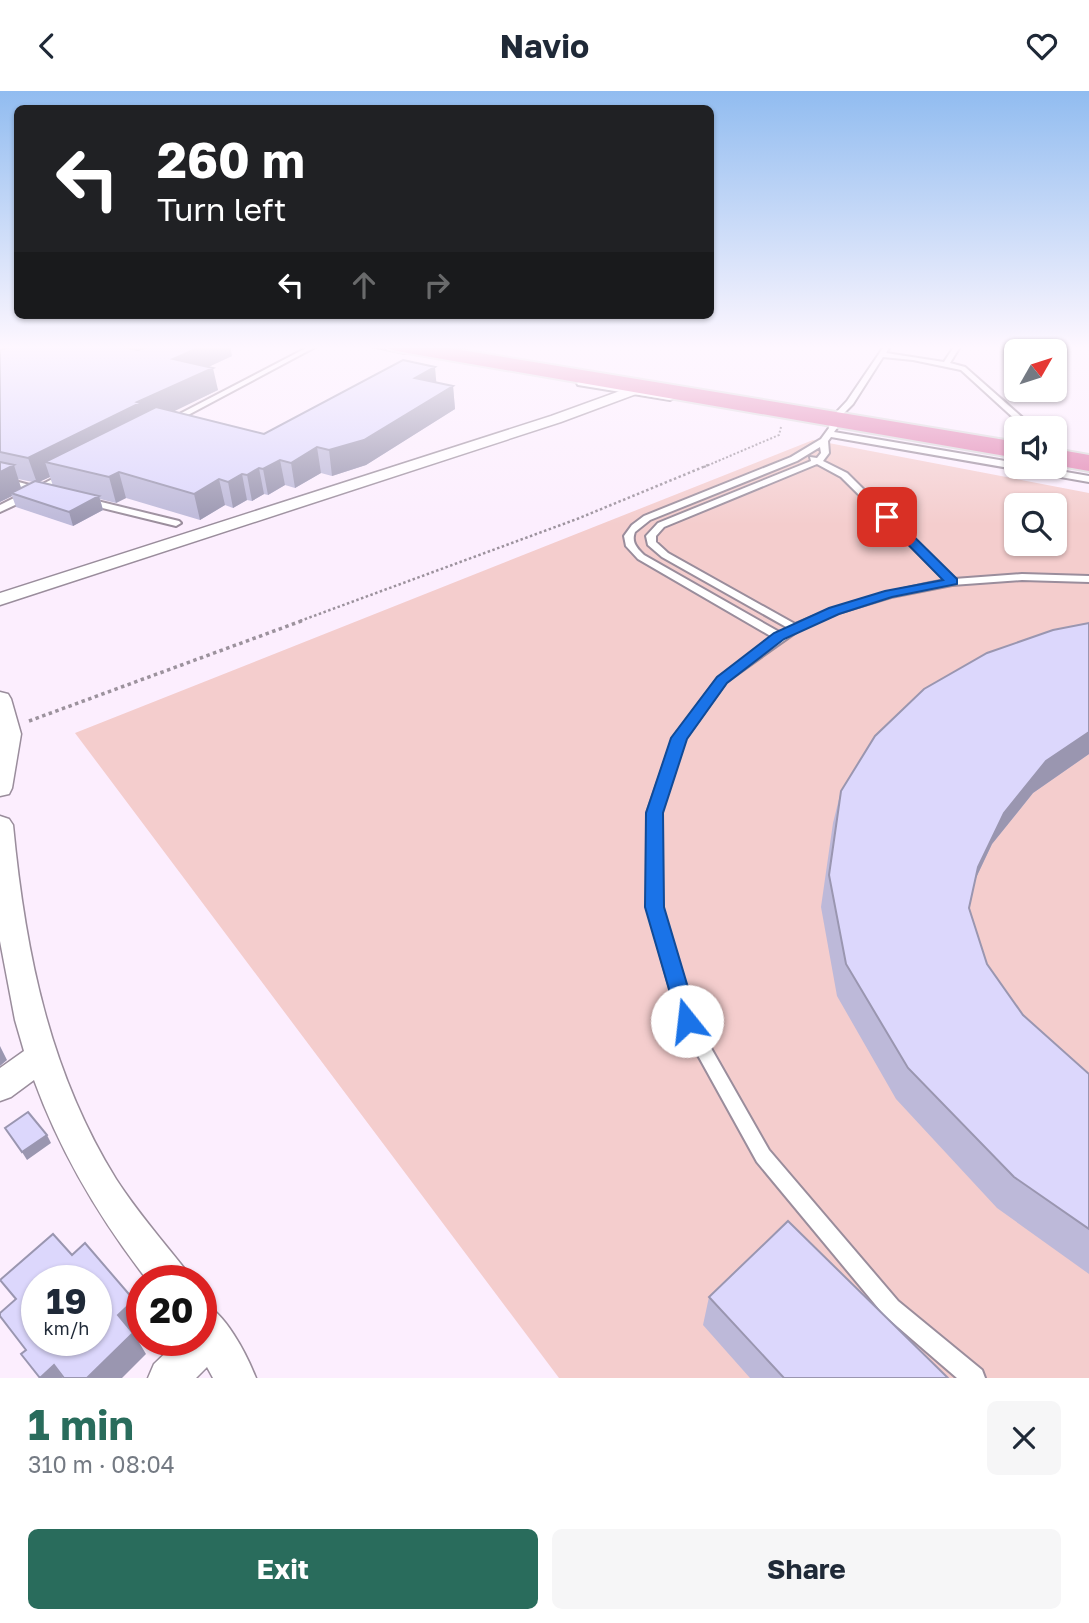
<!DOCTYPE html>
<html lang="en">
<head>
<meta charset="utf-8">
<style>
	body { margin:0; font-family:"Golos Text",sans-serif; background:#f6f6f7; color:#1f2937; height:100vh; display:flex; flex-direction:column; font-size:26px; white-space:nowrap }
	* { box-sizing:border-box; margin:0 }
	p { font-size:23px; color:#747a83 }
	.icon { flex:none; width:38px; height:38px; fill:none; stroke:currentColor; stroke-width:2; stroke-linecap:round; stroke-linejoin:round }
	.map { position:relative; height:1287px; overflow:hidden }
	.side { display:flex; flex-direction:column; background:#fff; flex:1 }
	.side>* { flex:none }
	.guide { position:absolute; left:14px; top:14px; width:700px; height:214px; border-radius:10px; box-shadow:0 2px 5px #0004; background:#202124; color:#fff; overflow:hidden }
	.needle { width:46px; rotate:51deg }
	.tools { position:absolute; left:1004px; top:248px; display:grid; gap:14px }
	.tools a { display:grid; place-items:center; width:63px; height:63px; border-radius:10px; background:#fff; box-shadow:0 2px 5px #0004; font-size:35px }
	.speed { position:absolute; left:21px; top:1174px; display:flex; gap:14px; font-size:35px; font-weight:700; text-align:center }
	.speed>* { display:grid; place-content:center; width:91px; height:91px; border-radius:50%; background:#fff; box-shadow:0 2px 5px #0004; line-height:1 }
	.speed small { font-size:18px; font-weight:400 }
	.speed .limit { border:10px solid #d22; background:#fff; color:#111 }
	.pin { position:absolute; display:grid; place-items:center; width:60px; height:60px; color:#fff; margin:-30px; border-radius:14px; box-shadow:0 4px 10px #0006 }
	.me { position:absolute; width:77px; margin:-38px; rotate:344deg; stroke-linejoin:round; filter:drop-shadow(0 0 5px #0008) }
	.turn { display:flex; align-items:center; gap:24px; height:147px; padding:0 28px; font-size:32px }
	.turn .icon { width:91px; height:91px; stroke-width:2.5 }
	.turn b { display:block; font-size:49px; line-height:60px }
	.lanes { display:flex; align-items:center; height:66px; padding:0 28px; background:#0003; justify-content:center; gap:35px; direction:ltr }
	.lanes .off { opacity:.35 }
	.round { display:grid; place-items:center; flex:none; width:74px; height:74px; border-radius:10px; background:#f6f6f7 }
	.overview { display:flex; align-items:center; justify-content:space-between; height:119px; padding:0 28px }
	h1 { font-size:42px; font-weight:700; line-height:52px; color:#296c5c }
	.action { display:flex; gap:14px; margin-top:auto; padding:14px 28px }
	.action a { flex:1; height:80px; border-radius:10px; background:#296c5c; color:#fff; font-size:28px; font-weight:700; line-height:80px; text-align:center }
	.action a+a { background:#f6f6f7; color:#1f2937 }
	header { display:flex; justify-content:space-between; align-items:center; height:91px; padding:0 28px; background:#fff; font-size:32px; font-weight:700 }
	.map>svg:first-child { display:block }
</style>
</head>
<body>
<header><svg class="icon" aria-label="back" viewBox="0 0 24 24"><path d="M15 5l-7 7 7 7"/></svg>Navio<svg class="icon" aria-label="heart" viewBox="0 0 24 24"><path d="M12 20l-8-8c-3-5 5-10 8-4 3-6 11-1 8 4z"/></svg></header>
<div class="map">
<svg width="1089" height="1287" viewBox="0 0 1089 1287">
	<rect width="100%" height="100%" fill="#fceefe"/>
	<path fill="#f4cdcd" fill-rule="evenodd" d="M813 349 1089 402V1287H559L75 642ZM1017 415H1055V453H1017Z"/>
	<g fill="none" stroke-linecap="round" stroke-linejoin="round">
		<defs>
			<path id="lane" d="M312 254H319L173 332 166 330Z
				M367 254H379L408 260 405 262Z
				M885 254H891L886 262 944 271 955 254H961L950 272 965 276 1024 328 1029 338H1021L1018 331 961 279 913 269 883 266 853 313 838 328 837 337 834 341 1017 372V376H1037L1089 385V391L831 346 828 350 829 362 823 370 847 382 954 488 1022 483 1089 485V491L1022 489 952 494 891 506 838 522 799 539 726 591 685 648 661 722V816L695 929 769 1059 898 1210 982 1279 985 1287H957L884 1224 757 1071 679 930 647 816V722L673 647 718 587 774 547 638 468 626 455 624 445 632 434 644 425 791 366 821 348 829 337 830 328 847 310ZM820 356 821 362 817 367 810 366 811 370 658 432 646 445 648 454 662 466 788 537 781 542 644 464C637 457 631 451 635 441L650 429 797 370ZM817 373 841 386 945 489C893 499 844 512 795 533L668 462 656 451V445L664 436Z
				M581 290 670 305 674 307 670 309 578 294 577 292Z
				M64 382 68 385 67 387 43 401 0 421V414L30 399 0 392V386L37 396Z
				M85 407 179 430 181 432 176 435 82 412 81 410Z"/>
			<path id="street" d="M642 292 647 293V299L561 331 0 514V502L551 325Z
				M0 601 8 603 11 608 21 643 12 697 9 703 0 705Z
				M0 725 9 728 13 734C25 860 49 980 116 1088 136 1119 161 1148 184 1177L190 1190H148C100 1128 61 1063 34 989L11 1006 0 1010V977L24 960 15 929 0 850Z
				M201 1211C225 1221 246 1262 256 1287H213L207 1276 196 1287H148L154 1273 178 1250H201Z"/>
			<path id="highway" d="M386 254H431L1017 351V367L396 260 389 258Z
				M1055 358 1089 364V380L1055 374Z"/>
		</defs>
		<use href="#lane" stroke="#9a8d9c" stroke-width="4"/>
		<use href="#street" stroke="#9a8d9c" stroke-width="3"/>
		<use href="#highway" stroke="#dad9da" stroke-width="4"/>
		<path stroke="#9c929d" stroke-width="2" stroke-dasharray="2 2" stroke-linecap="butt" d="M704 376 779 344 781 336"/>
		<path stroke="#9c929d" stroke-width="2.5" stroke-dasharray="2.5 2.5" stroke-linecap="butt" d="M300 530 577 428 708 374"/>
		<path stroke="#9c929d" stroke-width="3.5" stroke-dasharray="3.5 3.5" stroke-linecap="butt" d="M29 630 304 529"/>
		<use href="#lane" fill="#fff" fill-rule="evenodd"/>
		<use href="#street" fill="#fff" fill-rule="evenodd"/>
		<use href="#highway" fill="#e185b1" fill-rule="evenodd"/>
	</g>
	<path fill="#bdb9d9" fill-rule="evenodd" d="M0 259H138L232 265 208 276 218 299 173 320 264 343 436 291 453 295 455 318 366 374 332 385 321 382 295 397 285 394 268 404 264 403 252 410 247 409 233 417 225 414 200 429 126 407 116 412 100 408 103 419 73 435 16 416 12 405 0 411ZM50 386 53 395 38 391ZM18 388 33 391 21 397Z
		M1089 532V663L1033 702 992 753 975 789 969 817 987 873 1023 924 1089 983V1183L997 1117 896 1008 837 905 821 816 833 732 841 700Z
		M709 1206 948 1287H750L703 1234Z"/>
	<path fill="#9a96b0" d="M205 254H230L232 265 178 290 173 268Z
		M435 276 437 299 415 287Z
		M213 277 218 299 146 334 45 371 50 386 37 392 28 367 137 311Z
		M453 295 455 318 366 374 332 385 329 359Z
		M317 356 321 382 295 397 291 372Z
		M280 369 285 394 268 404 263 378Z
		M14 374 22 400 11 402 12 405 0 411V381Z
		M259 377 264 403 252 410 247 384Z
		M119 381 126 407 116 412 109 386Z
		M242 383 247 409 233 417 228 391Z
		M219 388 225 414 200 429 194 403Z
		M99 405 103 419 73 435 69 421Z
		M1089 641V663L1033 702 992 753 966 808 978 776 1004 722 1046 670Z
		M0 955 7 969 0 975Z
		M47 1044 51 1052 27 1069 22 1061Z
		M134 1209 142 1223V1235L134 1243 146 1263 122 1287H87L118 1224Z
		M54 1274 63 1287H40Z"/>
	<path fill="#dcd7fc" stroke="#9a96b0" stroke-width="2" fill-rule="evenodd" d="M15 254H112L138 259 155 254H205L173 268 213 277 137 311 140 312 28 367 0 361V259Z
		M403 269 435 276 415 287 453 295 364 349 329 359 317 356 291 372 280 369 263 378 259 377 247 384 242 383 228 391 219 388 194 403 119 381 109 386 45 371 156 316 264 343Z
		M0 371 14 374 0 381Z
		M35 390 99 405 69 421 11 402Z
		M1089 532V641L1046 670 1004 722 978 776 969 817 987 873 1023 924 1089 983V1138L1014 1086 908 977 846 873 829 784 841 700 875 645 924 598 987 562 1053 539Z
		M28 1021 47 1044 22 1061 5 1037Z
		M788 1130 948 1287H784L709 1206Z
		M53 1143 72 1164 85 1152 134 1209 118 1224 133 1242 87 1287H64L54 1274 40 1287 21 1263 26 1259 0 1225V1222L16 1208 0 1189ZM37 1190H96V1250H37Z"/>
	<linearGradient id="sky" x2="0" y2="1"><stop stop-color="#91bcf0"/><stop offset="0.59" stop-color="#fef7ff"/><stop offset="1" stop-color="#fef7ff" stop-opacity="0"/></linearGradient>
	<rect width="1089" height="434" fill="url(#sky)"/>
	<path fill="#1a73e8" stroke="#114b97" stroke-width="2" d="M883 423H891L957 488V493L892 506 839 523 784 548 727 592 687 648 663 722 664 816 698 930 695 936 687 939 680 936 645 816 646 722 671 647 717 586 774 542 829 517 885 500 943 489 883 428Z"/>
</svg>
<div class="tools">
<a><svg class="needle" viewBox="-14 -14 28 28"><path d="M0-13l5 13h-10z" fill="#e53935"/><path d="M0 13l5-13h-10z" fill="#747a83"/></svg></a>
<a><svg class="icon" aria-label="sound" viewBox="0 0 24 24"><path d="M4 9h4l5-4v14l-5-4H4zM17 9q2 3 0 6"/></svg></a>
<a><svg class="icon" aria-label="search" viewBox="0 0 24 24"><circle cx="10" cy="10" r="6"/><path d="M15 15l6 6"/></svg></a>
</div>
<div class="speed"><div>19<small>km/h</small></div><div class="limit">20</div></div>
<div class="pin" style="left:887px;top:426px;background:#d93025"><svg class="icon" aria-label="arrive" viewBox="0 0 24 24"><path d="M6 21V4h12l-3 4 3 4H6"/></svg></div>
<svg class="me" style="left:687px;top:930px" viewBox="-20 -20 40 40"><circle r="19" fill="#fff"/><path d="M0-13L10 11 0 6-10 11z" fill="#1a73e8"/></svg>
<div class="guide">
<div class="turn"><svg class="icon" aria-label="left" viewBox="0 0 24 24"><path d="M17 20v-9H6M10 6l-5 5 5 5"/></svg><div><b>260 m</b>Turn left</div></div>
<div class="lanes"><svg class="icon" aria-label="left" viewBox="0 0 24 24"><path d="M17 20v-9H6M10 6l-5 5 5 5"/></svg><svg class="icon off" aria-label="ahead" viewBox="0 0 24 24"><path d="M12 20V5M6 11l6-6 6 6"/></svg><svg class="icon off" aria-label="right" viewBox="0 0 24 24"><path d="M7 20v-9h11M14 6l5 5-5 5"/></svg></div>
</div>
</div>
<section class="side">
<div class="overview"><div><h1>1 min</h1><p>310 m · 08:04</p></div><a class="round"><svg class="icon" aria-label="close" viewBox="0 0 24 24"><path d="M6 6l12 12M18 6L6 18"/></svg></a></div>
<div class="action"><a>Exit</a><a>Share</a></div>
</section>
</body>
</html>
